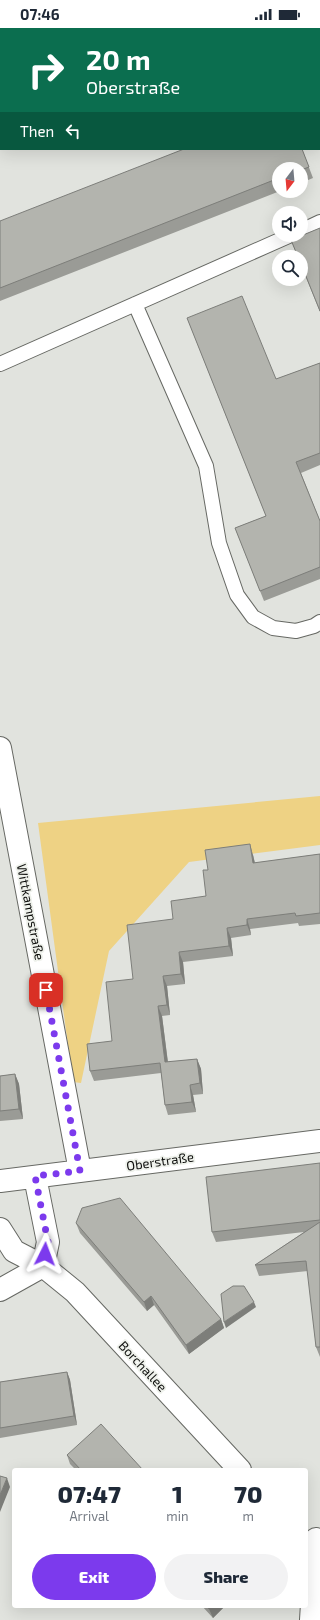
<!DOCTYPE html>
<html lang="en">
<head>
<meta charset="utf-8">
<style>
	body { margin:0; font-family:"Exo 2",sans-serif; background:#f2f2f3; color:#1f2937; height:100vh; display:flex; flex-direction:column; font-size:15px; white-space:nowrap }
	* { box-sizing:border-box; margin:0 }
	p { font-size:13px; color:#747a83 }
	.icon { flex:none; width:22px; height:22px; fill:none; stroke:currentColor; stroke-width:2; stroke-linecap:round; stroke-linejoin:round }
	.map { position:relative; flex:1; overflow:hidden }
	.side { position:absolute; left:12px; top:1440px; width:296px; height:140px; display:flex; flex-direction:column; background:#fff; border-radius:4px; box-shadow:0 4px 16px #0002 }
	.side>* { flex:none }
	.hud { position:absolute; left:0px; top:0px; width:320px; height:122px; box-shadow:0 4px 16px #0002; background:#0b6e4f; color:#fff; overflow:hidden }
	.needle { width:26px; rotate:196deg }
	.buttons { position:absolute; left:272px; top:134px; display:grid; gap:8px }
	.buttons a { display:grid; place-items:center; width:36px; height:36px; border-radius:50%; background:#fff; box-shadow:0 4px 16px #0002; font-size:20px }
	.pin { position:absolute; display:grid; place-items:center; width:34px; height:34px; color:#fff; margin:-17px; border-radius:8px; box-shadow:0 2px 6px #0006 }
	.me { position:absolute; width:44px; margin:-22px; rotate:3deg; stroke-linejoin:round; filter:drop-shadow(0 0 3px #0008) }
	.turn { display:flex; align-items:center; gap:14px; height:84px; padding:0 20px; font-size:18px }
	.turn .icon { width:52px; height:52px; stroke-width:2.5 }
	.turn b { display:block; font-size:28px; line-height:34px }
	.then { display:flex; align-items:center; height:38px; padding:0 20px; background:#0003; gap:8px; font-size:15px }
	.eta { display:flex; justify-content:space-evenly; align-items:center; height:68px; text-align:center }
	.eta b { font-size:24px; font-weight:800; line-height:28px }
	.cta { display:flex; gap:8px; margin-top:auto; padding:8px 20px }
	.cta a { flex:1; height:46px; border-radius:24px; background:#7c3aed; color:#fff; font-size:16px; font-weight:800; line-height:46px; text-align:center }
	.cta a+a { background:#f2f2f3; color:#1f2937 }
	.status { display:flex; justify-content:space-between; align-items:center; height:28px; padding:0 20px; background:#fff; direction:ltr }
	.status svg { height:11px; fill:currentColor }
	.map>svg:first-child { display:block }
</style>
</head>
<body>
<div class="status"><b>07:46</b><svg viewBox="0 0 49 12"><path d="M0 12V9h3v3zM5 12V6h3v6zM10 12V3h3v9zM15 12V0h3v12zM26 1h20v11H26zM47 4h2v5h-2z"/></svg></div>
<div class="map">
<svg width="320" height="1592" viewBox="0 0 320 1592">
	<rect width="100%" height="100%" fill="#e1e3de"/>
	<path fill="#eed284" d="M320 768V817L189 834 109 923 81 1055 73 1054 38 795Z"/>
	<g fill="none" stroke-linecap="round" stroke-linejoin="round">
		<defs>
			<path id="lane" d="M22 0V1
				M319 9H320
				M301 203 320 194
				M135 276 206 438 219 515 237 567 253 589 273 600 296 603 314 598 320 594
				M0 336 291 207"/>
			<path id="street" d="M0 720 80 1143
				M35 1149 48 1214 43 1238
				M0 1153 320 1113
				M0 1201 14 1223 43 1238 75 1264 240 1442
				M0 1262 43 1238
				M311 1592 316 1511"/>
		</defs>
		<use href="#lane" stroke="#666863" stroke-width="16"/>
		<use href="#street" stroke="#666863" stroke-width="24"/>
		<use href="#lane" stroke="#fff" stroke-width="14"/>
		<use href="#street" stroke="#fff" stroke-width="22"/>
	</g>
	<path fill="#9a9b96" d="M71 0H273V1H71Z
		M302 121 313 150 301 155V141H279V163H280L0 273V193Z
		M320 200V284L301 237V229H298L291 212Z
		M187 290 276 351 320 335V437L301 445 320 493V551L264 573 235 500 266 488Z
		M320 826V896L299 898 298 895 250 901 251 907 231 910 233 928 183 934 185 956 167 958 170 987 162 988 168 1034 197 1031 201 1041 203 1066 193 1067 196 1084 168 1087 165 1077 161 1045 94 1053 90 1043 112 1013 133 951 173 891 206 868 208 842 253 827 255 835Z
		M15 1046 19 1056 23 1091 0 1093V1048Z
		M320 1135V1329L316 1319 308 1243 259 1248 255 1237 304 1204 216 1214 212 1204Z
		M76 1195 221 1291 224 1300 189 1326 154 1277 147 1283 80 1205Z
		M67 1344 70 1352 77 1397 0 1410V1354Z
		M67 1427 143 1442H76L70 1436Z
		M202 1578H225L213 1590Z"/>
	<path fill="#7d7e7a" d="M250 816 253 827 257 845 253 835Z
		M247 891 250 901 251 907 247 897Z
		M227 900 231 910 233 928 229 918Z
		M179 924 183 934 185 956 181 946Z
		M163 948 167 958 170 987 167 977Z
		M158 978 162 988 169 1044 165 1034Z
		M197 1031 201 1041 203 1066 200 1055Z
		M15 1046 19 1056 23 1091 19 1081Z
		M190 1057 193 1067 196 1084 192 1074Z
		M151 1268 154 1277 147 1283 144 1274Z
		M254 1274 256 1279 226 1300 224 1294Z
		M221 1291 224 1300 189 1326 186 1317Z
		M67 1344 70 1352 77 1397 74 1388Z
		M7 1450 10 1459 0 1484V1467Z
		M212 1578H225L213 1590 209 1581Z"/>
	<path fill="#b3b4ae" stroke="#7d7e7a" d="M71 0H213L204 1H71Z
		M184 121H302L309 139 301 142V141H279V150L0 260V193Z
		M320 200V283L301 236V229H298L291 212Z
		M242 268 276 351 320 335V425L296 434 320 493V539L260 563 235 500 266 488 187 290Z
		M250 816 253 835 320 826V885L296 888 295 885 247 891V897L227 900 229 918 179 924 181 946 163 948 167 977 158 978 165 1034 197 1031 200 1055 190 1057 192 1074 165 1077 160 1035 90 1043 87 1016 112 1013 106 954 133 951 127 897 173 891 171 873 206 868 203 842H208L205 822Z
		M15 1046 19 1081 0 1083V1048Z
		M320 1135V1192L212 1204 206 1149Z
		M120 1170 221 1291 186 1317 151 1268 144 1274 76 1195 82 1180Z
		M320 1194V1319H316L306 1233 255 1237Z
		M233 1258H244L254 1274 224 1294 221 1266Z
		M67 1344 74 1388 0 1400V1354Z
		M101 1396 143 1442H81L67 1427Z
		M0 1448 7 1450 0 1467Z
		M207 1578H212L209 1581Z"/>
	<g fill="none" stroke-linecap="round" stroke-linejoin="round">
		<path stroke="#7c3aed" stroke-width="7" stroke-dasharray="0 12.6" d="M45 1226 48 1214 35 1148 80 1143 46 962"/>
	</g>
	<g text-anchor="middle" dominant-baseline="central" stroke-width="3.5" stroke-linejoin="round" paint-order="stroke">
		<g font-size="13" fill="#0d0e0c" stroke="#eef1eb">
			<text transform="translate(31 884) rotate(79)">Wittkampstraße</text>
			<text transform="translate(160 1133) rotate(-8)">Oberstraße</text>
			<text transform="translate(143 1338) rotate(47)">Borchallee</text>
		</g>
	</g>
</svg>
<div class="buttons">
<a><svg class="needle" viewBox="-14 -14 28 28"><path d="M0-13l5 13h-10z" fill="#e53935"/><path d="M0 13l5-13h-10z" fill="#747a83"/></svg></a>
<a><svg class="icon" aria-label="sound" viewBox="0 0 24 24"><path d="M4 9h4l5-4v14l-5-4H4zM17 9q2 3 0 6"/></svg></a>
<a><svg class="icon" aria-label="search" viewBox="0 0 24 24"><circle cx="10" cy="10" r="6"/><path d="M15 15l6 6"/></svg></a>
</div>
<div class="pin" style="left:46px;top:962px;background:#d93025"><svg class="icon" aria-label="arrive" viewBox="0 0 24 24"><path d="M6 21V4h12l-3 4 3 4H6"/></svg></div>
<svg class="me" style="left:45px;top:1226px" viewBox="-20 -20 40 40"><path d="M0-17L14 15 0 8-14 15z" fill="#7c3aed" stroke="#fff" stroke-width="4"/></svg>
<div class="hud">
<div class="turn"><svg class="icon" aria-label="right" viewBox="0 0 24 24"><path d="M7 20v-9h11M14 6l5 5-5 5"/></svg><div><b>20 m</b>Oberstraße</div></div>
<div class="then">Then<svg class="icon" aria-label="left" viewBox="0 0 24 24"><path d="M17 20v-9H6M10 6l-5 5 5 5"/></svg></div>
</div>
<section class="side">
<div class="eta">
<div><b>07:47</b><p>Arrival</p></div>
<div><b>1</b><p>min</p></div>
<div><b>70</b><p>m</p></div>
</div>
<div class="cta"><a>Exit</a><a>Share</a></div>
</section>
</div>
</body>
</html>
